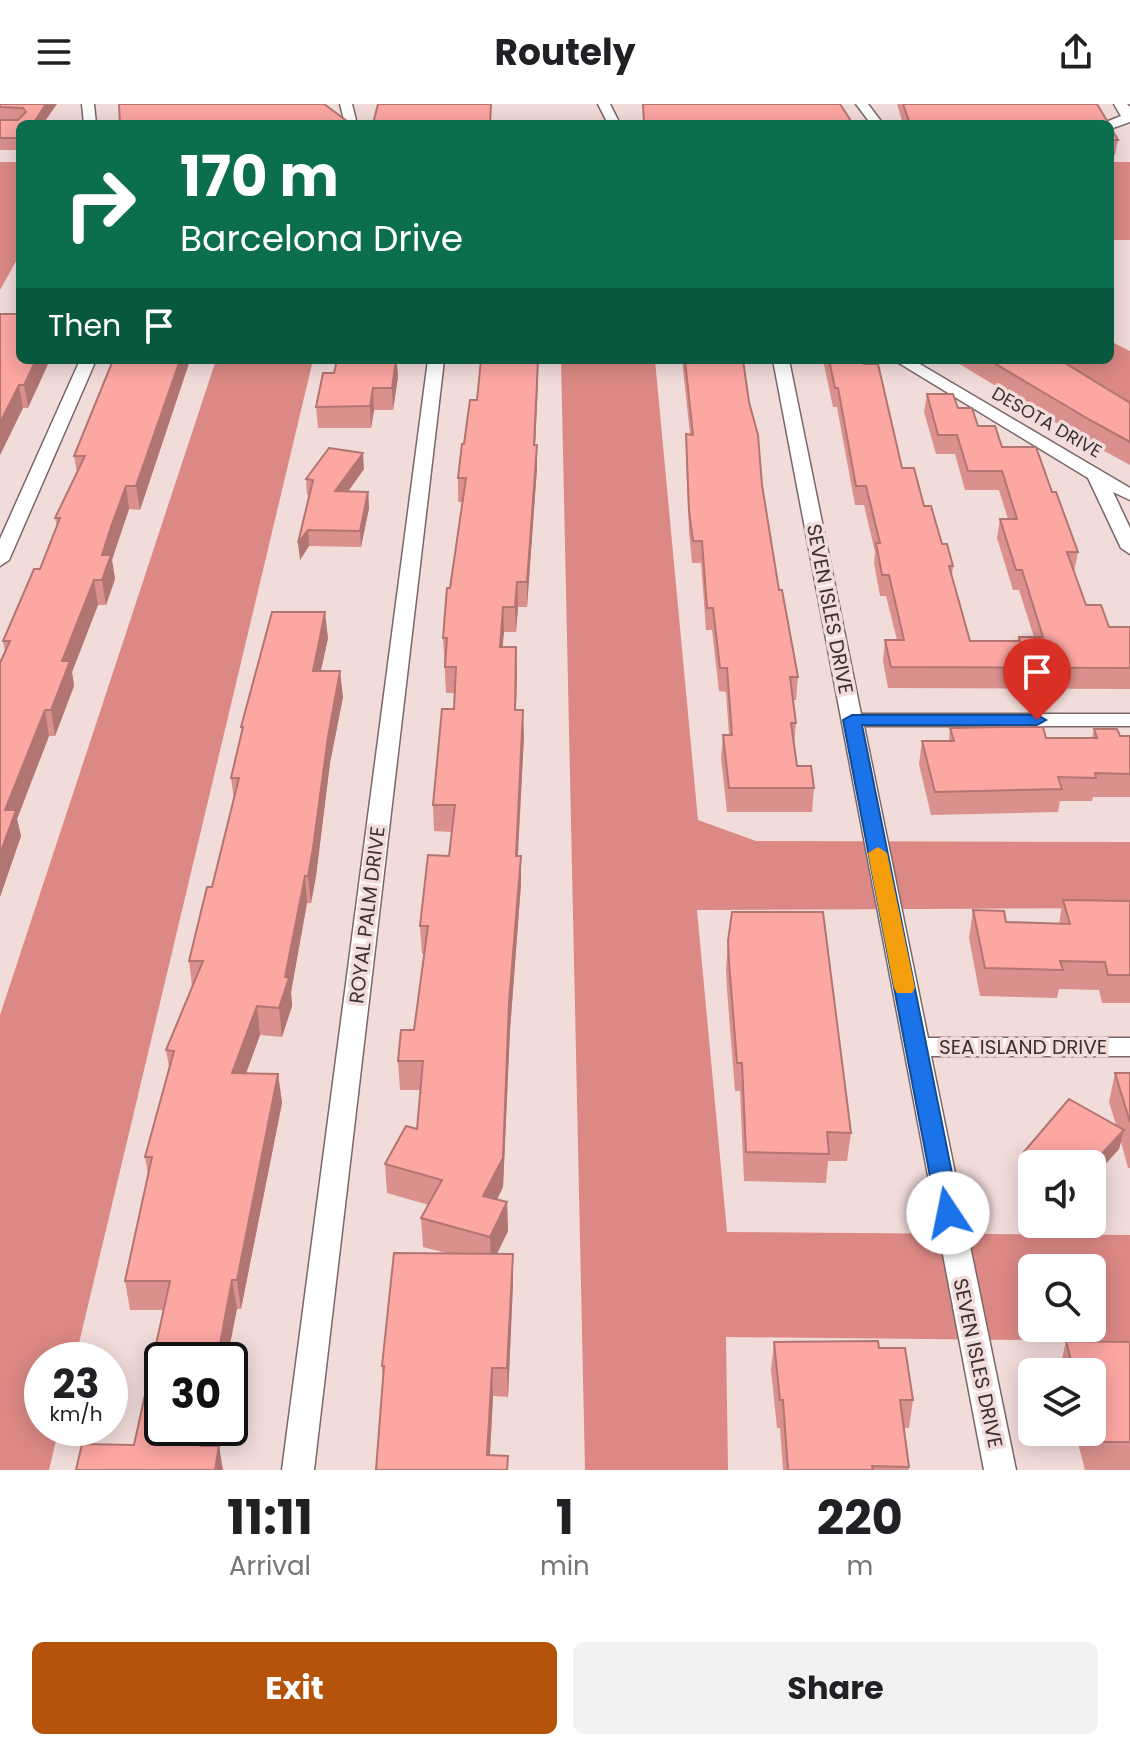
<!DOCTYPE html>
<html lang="en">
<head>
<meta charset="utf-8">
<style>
	body { margin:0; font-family:Poppins,sans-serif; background:#f2f2f2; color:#202124; height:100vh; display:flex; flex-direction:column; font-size:30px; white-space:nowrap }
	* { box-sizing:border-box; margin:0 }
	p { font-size:26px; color:#757577 }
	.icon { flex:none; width:44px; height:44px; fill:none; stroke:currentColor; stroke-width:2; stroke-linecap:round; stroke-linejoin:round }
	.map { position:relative; height:1366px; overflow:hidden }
	.panel { display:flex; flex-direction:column; background:#fff; flex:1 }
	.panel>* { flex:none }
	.hud { position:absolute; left:16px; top:16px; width:1098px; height:244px; border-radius:12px; box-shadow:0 4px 20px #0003; background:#0b6e4f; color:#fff; overflow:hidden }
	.tools { position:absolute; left:1018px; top:1046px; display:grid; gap:16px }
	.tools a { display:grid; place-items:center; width:88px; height:88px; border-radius:12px; background:#fff; box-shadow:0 4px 20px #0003; font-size:40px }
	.speed { position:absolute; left:24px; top:1238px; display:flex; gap:16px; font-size:40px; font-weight:700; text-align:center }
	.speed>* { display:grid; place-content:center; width:104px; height:104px; border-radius:50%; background:#fff; box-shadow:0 4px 20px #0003; line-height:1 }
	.speed small { font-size:20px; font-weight:400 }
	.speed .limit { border:4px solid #111; border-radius:12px; background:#fff; color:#111 }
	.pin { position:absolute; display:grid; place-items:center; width:68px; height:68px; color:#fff; margin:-82px -34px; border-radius:50% 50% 50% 0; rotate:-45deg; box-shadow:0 0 8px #0007 }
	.pin .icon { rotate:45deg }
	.me { position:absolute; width:88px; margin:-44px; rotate:349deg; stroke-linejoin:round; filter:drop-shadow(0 0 6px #0008) }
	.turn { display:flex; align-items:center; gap:28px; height:168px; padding:0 32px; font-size:36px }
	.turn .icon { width:104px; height:104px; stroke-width:2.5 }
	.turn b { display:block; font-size:56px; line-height:68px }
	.then { display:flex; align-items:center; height:76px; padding:0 32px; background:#0003; gap:16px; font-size:30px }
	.eta { display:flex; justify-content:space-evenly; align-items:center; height:136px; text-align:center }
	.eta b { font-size:48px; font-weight:700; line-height:56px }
	.cta { display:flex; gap:16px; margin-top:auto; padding:16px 32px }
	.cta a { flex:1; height:92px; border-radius:12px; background:#b45309; color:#fff; font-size:32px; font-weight:700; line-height:92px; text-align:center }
	.cta a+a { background:#f2f2f2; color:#202124 }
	header { display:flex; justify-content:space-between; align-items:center; height:104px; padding:0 32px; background:#fff; font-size:36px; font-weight:700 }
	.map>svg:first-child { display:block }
</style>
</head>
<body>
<header><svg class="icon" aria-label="menu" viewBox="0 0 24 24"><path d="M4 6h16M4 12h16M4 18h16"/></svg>Routely<svg class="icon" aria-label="share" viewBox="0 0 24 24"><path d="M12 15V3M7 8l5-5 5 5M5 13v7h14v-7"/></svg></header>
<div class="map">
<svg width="1130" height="1366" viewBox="0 0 1130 1366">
	<rect width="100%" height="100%" fill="#f2dcda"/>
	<path fill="#dc8985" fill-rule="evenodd" d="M0 58H20V150L0 186Z
		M1110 58H1130V136H1110Z
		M1110 237 1130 247V299L1050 256H1110Z
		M216 256H313L75 1256H42V1324H59L49 1366H0V911Z
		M561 256H655L698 716 756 737 1130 738V804L697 806 727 1128 1130 1131V1237L726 1233 728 1366H585ZM1032 1164H1092V1224H1032Z"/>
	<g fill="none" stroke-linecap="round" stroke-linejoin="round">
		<defs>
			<path id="street" d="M82 0H94L96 20H84Z
				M340 0H352L357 20H345Z
				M598 0H610L620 20H608Z
				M856 0H868L883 20H871Z
				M1114 0H1127L1130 3V18L1110 25V20L1106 18 1121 12Z
				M80 256H96L9 456 0 462V435Z
				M428 256H444L314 1366H282Z
				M773 256H789L861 610H1130V622H864L928 934H1130V952H931L1016 1366H984Z
				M894 256H913L1130 384V396L1113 388 1130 424V450L1121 444 1088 374Z"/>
		</defs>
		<use href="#street" stroke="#7a6766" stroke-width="3"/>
		<use href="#street" fill="#fff" fill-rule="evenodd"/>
	</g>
	<path fill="#da908c" d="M0 0H57L20 20V46H0Z
		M897 0H1097L1109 20H903Z
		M1110 22 1118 36 1115 51H1110Z
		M20 210 28 304H23L0 351Z
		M113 256H190L140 406 129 405 115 446 112 456 115 475 106 501H98L72 568 74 582 55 632H49L17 715 21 732 0 793 5 548 3 537 40 465 57 422 55 414 77 369 74 352Z
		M538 256 535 341H537V364L527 503H518L516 528H504L502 543 517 569 516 606 524 632 518 752 521 780 510 926 503 1083 497 1096 507 1098 508 1127 497 1150 513 1179 508 1293 493 1292 490 1352 383 1278 382 1262 446 1149 423 1143 421 1114 429 1101 387 1089 385 1060 417 1025 421 986H400L398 957 414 926 424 850H422L420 822 449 752 452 728 434 727 433 701 454 605 455 589H446L443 534 463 398H458V374L464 340 477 296Z
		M682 256H743L779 486 798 573 796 596H793L796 619 794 642 797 662 814 684 812 708H727L721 654 723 631H729L726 588 719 587 712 526H706L701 459H692L689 428 686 351V330H690Z
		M823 256H863L902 364 924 402 953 462 952 471 970 537H1018L1019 533H1034L1019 486H1013L997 434 1000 415H1008L999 386H965L955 350H936L924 308 927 290 958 304 1052 388 1078 448 1074 468 1086 501 1109 523H1130V585L888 584 883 557 885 536H897L886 492H880L874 459 875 448 864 401H855L837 303H833Z
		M953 256H1060L1130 299V361L1086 337Z
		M397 261 398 273 393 306H374L371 324H318L316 303 334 269Z
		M364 365 348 387 368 388 369 404 361 443 309 442 300 456 309 392 307 391 306 375Z
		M328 534 321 567 343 593 330 659 316 772 311 799H307L291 888 292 902 282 933 260 931 246 969 278 970 282 999 241 1205H237L162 1324H215L211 1342 134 1341 163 1206H130L125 1177 148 1071 145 1053 169 963 166 946 192 882 189 857 212 783 234 696 231 674 242 630 241 623Z
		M950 624 1046 634H1092L1094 625 1120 632H1130V693H1093L1092 697H1060L1058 708 931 711 919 660 922 637H949Z
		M1063 796 1130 797V899H1102L1099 886 1059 885 1057 894 980 892 969 834 973 806 1006 818 1059 820Z
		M728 837 851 1029 847 1057H828L826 1079 744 1077 740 987H735L727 886 726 864Z
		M1115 969H1130V1064H1128L1121 1038 1119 1045 1092 1075V1060H1032V1075L1020 1068 1023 1049 1116 1021 1109 998Z
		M1066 1237 1130 1238V1366H1085L1075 1328H1092V1268H1059Z
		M774 1238 879 1244 913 1296 909 1324H904L909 1366H783L780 1324H777L771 1266Z"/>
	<path fill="#b17572" d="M46 0H57L43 20H33Z
		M36 256H50L28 304 24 281Z
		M180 256H190L140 406 136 382Z
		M393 256H398L397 261 398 273 393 306 392 284Z
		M538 257V280L534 364V341Z
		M19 281 23 304 0 351V319Z
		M373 284 374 306 371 324 370 302Z
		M537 341V364L527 503V478Z
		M363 349 364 365 337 403 335 387Z
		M126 382 129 405 112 456 115 475 106 501 102 476V451Z
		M368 388 369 404 361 443 360 427Z
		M308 426 309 442 300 456 298 439Z
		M94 476 98 501 72 568 74 582 55 632 51 606 62 557Z
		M517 478 518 503 516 528 515 503Z
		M503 503 504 528 500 569V543Z
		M325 508 328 534 315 593 313 567Z
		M516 543 517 569 515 632V606Z
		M340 567 343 593 330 659 316 772 311 799 308 772 328 633Z
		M45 606 49 632 17 715 21 732 0 793V750L5 706Z
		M523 606 524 632 516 780V752Z
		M521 752V780L510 926 503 1083 484 1121 483 1092 509 898Z
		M305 772 307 799 291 888 292 902 282 933 279 904Z
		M257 902 260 931 236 997 232 969Z
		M278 970 282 999 241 1205 237 1176Z
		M1124 1026 1119 1045 1092 1075V1060Z
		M507 1098 508 1127 491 1162 490 1133Z
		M513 1150V1179L508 1293 507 1264Z
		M232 1176 237 1205 227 1256H217Z
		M492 1264 493 1292 489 1366 487 1351Z
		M204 1324H215L207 1366 201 1342Z
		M219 1342 223 1366H215Z"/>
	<path fill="#fda7a3" stroke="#b17572" stroke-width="2" d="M0 0H46L33 20H20V34H0V16H18L26 8 23 4 0 3Z
		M119 0H324L351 20H120Z
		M378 0H491L490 20H373Z
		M643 0H840L853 20H644Z
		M903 0H1097L1109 20H910Z
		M1110 22 1118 36H1110Z
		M0 210H20V256H36L24 281H19L0 319Z
		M113 256H180L136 382H126L111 423 102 451H111L102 476H94L62 557H70L51 606H45L5 706H16L0 750V559L10 537H3L34 465H40L60 414H55L85 352H74Z
		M337 256H396L392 284H373L370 302 316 303 323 269H334Z
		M481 256H538L534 341H537L527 478H517L515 503H503L500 543H516L515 606H523L516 752H521L509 898 503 1054 483 1092 507 1098 490 1133 421 1114 442 1076 385 1060 406 1022 417 1025 423 957H398L401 926H414L428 822H420L428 751 449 752 455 701H433L442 605H454L456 563H445L447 534H443L447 484H450L466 374H458L462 340H464L470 296H477Z
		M685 256H743L749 298 758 331 762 381 779 486H782L798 573H790L796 619H791L797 662H811L814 684H729L723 631H732L727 564H720L713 504H707L702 437H693L689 407 686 330 693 331Z
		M829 256H863L864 260H878L902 364H914L924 402H931L942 440H947L953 462H949L970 537H1020L1019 533H1043L1022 466H1016L1000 415H1017L1002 367H968L957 331H938L927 290H953L958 304H972L978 322H995L1002 343H1036L1052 388H1056L1078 448H1067L1086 501H1101L1109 523H1130V564L891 563 885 536H904L889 471H882L876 439H880L866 382H856L838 284H835Z
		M989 256H1060L1130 299V338L1090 316Z
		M329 344 363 349 335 387 368 388 360 427 308 426 298 439 313 376 306 375Z
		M272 508H325L313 567H340L328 633 313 744 308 772H305L285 873 289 874 279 904 257 902 232 969 278 970 237 1176H232L217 1256H162V1324H204L201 1342H219L215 1366H76L82 1340 134 1341 170 1177H125L152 1053H145L174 947 166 946 203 857H189L207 783H212L239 674H231L243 623H241Z
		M1002 623H1043L1046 634H1097L1094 625H1117L1120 632H1130V670L1095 669 1096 674 1058 673 1062 685 935 688 922 637H954L950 624Z
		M1063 796 1130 797V871H1108L1105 858 1060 857 1063 866 985 864 973 806 1004 807 1006 818 1070 820Z
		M732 808H823L851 1029 827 1028 829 1050 746 1048 742 959H737L729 858 728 837Z
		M1115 969H1130V1018Z
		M1069 995 1124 1026 1092 1060H1043L1023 1049Z
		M394 1149 513 1150 507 1264H492L487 1351 508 1352 507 1366H376L384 1262H382Z
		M878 1237 879 1244H905L913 1296H900L909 1363 872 1362 873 1366H788L783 1296H780L774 1238Z
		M1066 1237 1130 1238V1338H1093L1090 1328H1092V1268H1074Z"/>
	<path fill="#1a73e8" stroke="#114b97" stroke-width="2" d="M852 611H1037L1046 616 1037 621H862L960 1109 956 1116 948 1118 940 1116 937 1109 843 616Z"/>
	<path fill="#f59e0b" d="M878 743 887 749 915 884 912 889H897L894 884 868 749Z"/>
	<g text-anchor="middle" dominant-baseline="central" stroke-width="7" stroke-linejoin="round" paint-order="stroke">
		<g font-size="18" fill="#393130" stroke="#f2dcda">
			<text transform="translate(1047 318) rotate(30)">DESOTA DRIVE</text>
		</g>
		<g font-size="20" fill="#393130" stroke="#f2dcda">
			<text transform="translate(830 505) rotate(79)">SEVEN ISLES DRIVE</text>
			<text transform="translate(367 811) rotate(-83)">ROYAL PALM DRIVE</text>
			<text x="1023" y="943">SEA ISLAND DRIVE</text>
			<text transform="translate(978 1259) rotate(78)">SEVEN ISLES DRIVE</text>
		</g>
	</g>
</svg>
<div class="tools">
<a><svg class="icon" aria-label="sound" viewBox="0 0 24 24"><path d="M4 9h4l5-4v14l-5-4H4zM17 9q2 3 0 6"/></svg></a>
<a><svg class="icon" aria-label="search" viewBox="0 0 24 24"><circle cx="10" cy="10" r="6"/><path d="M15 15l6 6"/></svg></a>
<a><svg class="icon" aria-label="layers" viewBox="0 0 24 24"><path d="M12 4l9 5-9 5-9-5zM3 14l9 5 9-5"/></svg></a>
</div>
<div class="speed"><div>23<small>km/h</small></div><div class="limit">30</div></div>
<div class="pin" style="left:1037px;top:616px;background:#d93025"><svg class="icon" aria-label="arrive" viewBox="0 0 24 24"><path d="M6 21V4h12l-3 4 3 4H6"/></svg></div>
<svg class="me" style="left:948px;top:1109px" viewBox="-20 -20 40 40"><circle r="19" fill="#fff"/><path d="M0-13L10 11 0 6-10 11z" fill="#1a73e8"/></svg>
<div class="hud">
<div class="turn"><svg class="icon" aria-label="right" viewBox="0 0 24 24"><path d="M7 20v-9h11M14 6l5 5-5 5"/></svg><div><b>170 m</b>Barcelona Drive</div></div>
<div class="then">Then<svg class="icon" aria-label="arrive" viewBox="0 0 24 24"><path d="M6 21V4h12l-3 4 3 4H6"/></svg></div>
</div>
</div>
<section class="panel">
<div class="eta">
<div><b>11:11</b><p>Arrival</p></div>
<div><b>1</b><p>min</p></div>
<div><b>220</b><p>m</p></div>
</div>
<div class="cta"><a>Exit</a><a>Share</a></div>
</section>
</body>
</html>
